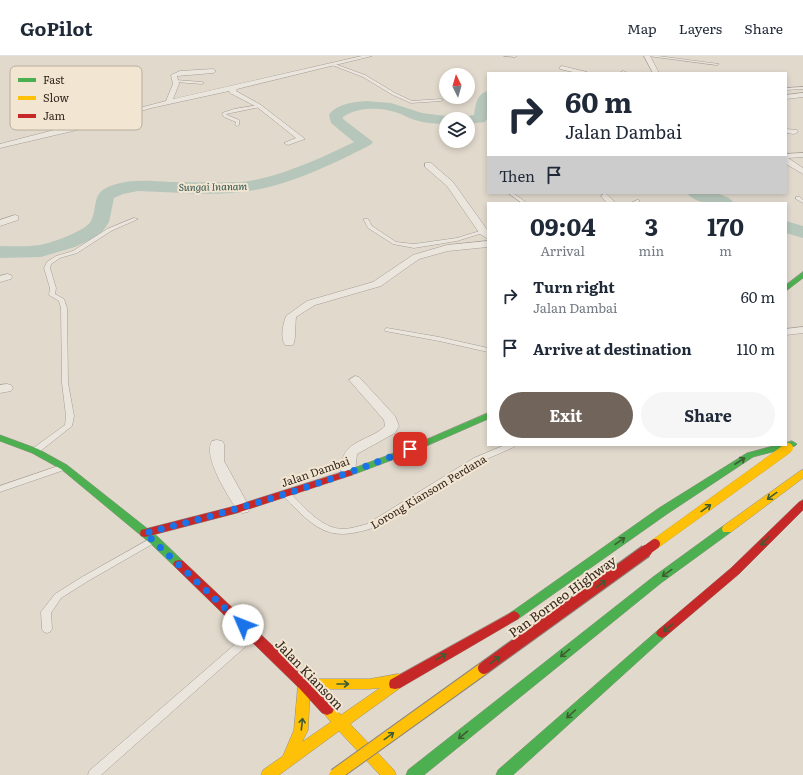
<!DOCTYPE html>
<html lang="en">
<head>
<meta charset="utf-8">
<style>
	body { margin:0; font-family:Literata,serif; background:#f6f6f7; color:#1f2937; height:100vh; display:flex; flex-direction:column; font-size:15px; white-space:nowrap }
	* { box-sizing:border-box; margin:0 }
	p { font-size:13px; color:#747a83 }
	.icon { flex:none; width:22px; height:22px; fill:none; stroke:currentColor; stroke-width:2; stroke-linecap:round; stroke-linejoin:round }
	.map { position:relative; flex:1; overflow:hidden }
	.side { position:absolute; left:487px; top:146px; width:300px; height:244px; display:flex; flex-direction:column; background:#fff; border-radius:0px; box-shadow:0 2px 6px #0003 }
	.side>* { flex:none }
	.guide { position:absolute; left:487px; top:16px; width:300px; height:122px; border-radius:0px; box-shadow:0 2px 6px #0003; background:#fff; color:#1f2937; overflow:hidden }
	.needle { width:26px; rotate:355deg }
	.controls { position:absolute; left:439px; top:12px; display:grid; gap:8px }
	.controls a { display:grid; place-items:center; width:36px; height:36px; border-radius:50%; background:#fff; box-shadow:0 2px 6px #0003; font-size:20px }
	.pin { position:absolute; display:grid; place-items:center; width:34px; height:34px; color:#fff; margin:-17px; border-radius:8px; box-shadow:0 2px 6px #0006 }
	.me { position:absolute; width:44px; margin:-22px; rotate:314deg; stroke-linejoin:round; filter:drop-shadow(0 0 3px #0008) }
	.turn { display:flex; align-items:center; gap:14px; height:84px; padding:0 12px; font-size:18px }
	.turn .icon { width:52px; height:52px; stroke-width:2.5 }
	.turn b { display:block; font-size:28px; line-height:34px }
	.then { display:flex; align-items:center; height:38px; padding:0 12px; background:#0003; gap:8px; font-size:15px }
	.eta { display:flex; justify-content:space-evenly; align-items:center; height:68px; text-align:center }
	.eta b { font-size:24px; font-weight:700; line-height:28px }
	.primary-button { display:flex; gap:8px; margin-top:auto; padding:8px 12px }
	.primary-button a { flex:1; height:46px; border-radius:24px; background:#71655b; color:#fff; font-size:16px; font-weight:700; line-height:46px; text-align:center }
	.primary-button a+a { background:#f6f6f7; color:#1f2937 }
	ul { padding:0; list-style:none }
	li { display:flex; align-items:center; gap:12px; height:52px; padding:0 12px }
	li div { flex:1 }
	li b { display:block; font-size:15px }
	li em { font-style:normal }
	header { display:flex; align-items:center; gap:24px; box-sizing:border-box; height:56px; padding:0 20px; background:#fff; border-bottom:1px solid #e0e1e3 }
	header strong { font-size:19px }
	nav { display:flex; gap:22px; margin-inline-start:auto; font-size:14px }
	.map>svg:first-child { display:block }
</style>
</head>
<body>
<header>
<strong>GoPilot</strong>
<nav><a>Map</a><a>Layers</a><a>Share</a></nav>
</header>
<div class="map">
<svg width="803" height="719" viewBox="0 0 803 719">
	<rect width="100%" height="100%" fill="#e1d9cc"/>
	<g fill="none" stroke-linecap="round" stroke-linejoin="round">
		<path fill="#b7c6bb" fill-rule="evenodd" d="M488 35 487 63 485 66 468 68V63H461L463 61 474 59C476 49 476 38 488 35Z
			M366 45 391 47 422 57 446 60 453 63H446V68C436 68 425 67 415 64 408 62 402 58 395 56 379 51 357 51 343 61V63L373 86 370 89C332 109 285 131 242 136 208 140 172 136 138 135L123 138 114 142 109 166 100 179 75 191 41 201 0 202V190C13 190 27 191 40 189 51 187 86 175 91 165 99 148 90 137 113 129 131 123 151 125 170 126 193 126 217 127 240 126 273 124 324 101 354 86L331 67 329 59C336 48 354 46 366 45Z
			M687 137C701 137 725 134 734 147 720 147 696 150 687 137Z
			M786 165 803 170V182L786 177Z"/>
		<defs>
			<path id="lane" d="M504 0H517L515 1Z
				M648 0H658L719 8 717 9Z
				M332 7 365 19 395 37 412 45 441 43 443 44 441 45 411 47 393 39 363 21 332 9Z
				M176 24 202 26 204 27 202 28 175 26Z
				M803 31V33L786 34 787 32Z
				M259 49 261 50 260 51 226 58 227 59 239 64V69L237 70 235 69 236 66 224 61 222 57 234 53Z
				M105 55 113 56 111 62H109L110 58 105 57Z
				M131 61 133 62 132 63 112 67 98 66 96 65 98 64 112 65Z
				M49 67 58 69 65 72 66 74 64 75C55 69 44 69 33 72L31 71 41 68Z
				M508 137H513L527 147H522Z
				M796 141H800L803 144V147L796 143Z
				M637 144H639V146L631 147Z
				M134 162 138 163 111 175 77 197 60 202 51 208 50 212 56 232 55 238 64 243 67 252 68 327 74 360 72 370 38 397H32L31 395 32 393 65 369 66 360 62 327 61 252 59 245 49 239 50 232 44 212 47 206 56 200 73 195 107 173Z
				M364 163H368L372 170 396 186 414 188 457 182 483 174 486 176 457 185 414 192 393 188 368 172 364 164Z
				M387 272 439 281 488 292V296L439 285 385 275 384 274 385 273Z
				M505 389H515L514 391 480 406 373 472C340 482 325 481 299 456 294 450 287 445 282 438L283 436H289C304 450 320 472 342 473 351 473 359 470 367 468L474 402Z
				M61 409H67L68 411 67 413 0 436V430Z
				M153 481 156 482 157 484 156 486 88 525 61 542 51 557 52 573 50 576 47 577 44 576 42 573 41 556 55 538 82 521Z
				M251 576 254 577 256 580 254 583 101 719H88L89 715 248 577Z"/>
			<path id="street" d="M362 0H372L237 33 236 35 261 49 305 83 288 89 284 87 296 82 257 51 230 37 229 35 151 52 77 74 0 92V88L166 45 173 28 171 19 180 15 213 13 216 15 213 17 177 20 179 28 173 43Z
				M644 0H650L659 17H653Z
				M562 10 587 16 588 17H577L560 13V11Z
				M623 15 626 16 627 17H620Z
				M803 37V41L786 43V39Z
				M786 73 797 74 798 76 794 78 786 77Z
				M803 97V101L788 102 803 112V118L786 108V98Z
				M425 107H431L453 126 488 175V183L480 178 447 130 425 111Z
				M605 137 616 147H607L601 140Z
				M15 159 18 160V164L0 170V164Z
				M488 185V191L448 195 419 203 381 230 315 249 296 261C295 269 296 284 293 289H285C280 281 283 269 286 260L307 245 373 226 413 199 447 189Z
				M7 218 11 219 12 221 11 223 0 226V220Z
				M803 271V277L786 279V273Z
				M355 320 359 321 395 360 399 370 395 377 357 398 355 416 353 419H343C340 415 341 412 342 407 344 384 372 384 385 370L384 364 349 324Z
				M7 328 11 329 13 332 11 335 0 337V329Z
				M217 384 222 385 224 388V405L250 452 248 456 243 457 238 456C229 441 202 401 212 385Z"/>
			<path id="fast" d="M803 216V222L786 235V229Z
				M488 357V363L408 398 352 419 349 420 344 417 346 415 402 394Z
				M0 379 38 393 67 409 158 481 183 505 185 508 183 511 179 512 175 511 150 487 61 413 32 397 0 385Z
				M792 385 797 388 795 390 753 401 667 458 518 563 514 565 510 563 508 560 510 557 659 452 747 397 777 389H786V387Z
				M727 469 731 470 732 473 731 476 661 527 424 719H406L408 714 653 521 723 470Z
				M662 572 666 574 668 577 666 580 513 719H496L498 714 658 574Z"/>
			<path id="slow" d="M803 414V422L731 476H723L722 473 723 470 800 415Z
				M398 618 402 619 404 623 400 632 350 668 394 714 396 719H380L339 675 279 719H261L263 714 283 700 294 674 298 628 299 624 304 623H369ZM380 632 341 659C335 653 331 646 322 649L320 653 331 666 302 686 308 674 310 633H369Z"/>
			<path id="jam" d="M349 414 354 417 352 419 237 457 145 481 141 480 140 477 141 474 231 451Z
				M803 444V454L739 518 666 580 662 582 658 580 656 577 658 574 731 512 799 446Z
				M179 504 183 505 309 624 332 649 334 653 332 657 327 659 322 657 299 632 175 511 173 508 175 505Z
				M514 555 518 557 520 560 518 563 400 632 395 633 390 632 389 628 390 624Z"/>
		</defs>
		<use href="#lane" stroke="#a69e96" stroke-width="1"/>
		<use href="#street" stroke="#a69e96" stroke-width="1"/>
		<use href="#fast" stroke="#968e85" stroke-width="1"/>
		<use href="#slow" stroke="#968e85" stroke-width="1"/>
		<use href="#jam" stroke="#968e85" stroke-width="1"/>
		<use href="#lane" fill="#eae5dd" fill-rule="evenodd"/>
		<use href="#street" fill="#eae5dd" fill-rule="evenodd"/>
		<use href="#fast" fill="#4caf50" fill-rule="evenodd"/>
		<use href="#slow" fill="#ffc107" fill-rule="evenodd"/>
		<use href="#jam" fill="#c62828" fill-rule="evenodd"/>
		<defs>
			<path id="slow-bridge-far1" d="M655 488 788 392"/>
			<path id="slow-bridge" d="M335 719 484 612"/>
			<path id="jam-bridge-far1" d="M644 496 655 488"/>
			<path id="jam-bridge" d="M484 612 646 495"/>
		</defs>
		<use href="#slow-bridge-far1" stroke="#8c847c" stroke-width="10" stroke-linecap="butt"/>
		<use href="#slow-bridge" stroke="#8c847c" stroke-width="14" stroke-linecap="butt"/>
		<use href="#jam-bridge-far1" stroke="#8c847c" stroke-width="10" stroke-linecap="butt"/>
		<use href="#jam-bridge" stroke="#8c847c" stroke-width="14" stroke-linecap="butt"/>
		<use href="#slow-bridge-far1" stroke="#ffc107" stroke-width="10"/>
		<use href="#slow-bridge" stroke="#ffc107" stroke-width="12"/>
		<use href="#jam-bridge-far1" stroke="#c62828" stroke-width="10"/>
		<use href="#jam-bridge" stroke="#c62828" stroke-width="12"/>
	</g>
	<defs><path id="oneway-shaft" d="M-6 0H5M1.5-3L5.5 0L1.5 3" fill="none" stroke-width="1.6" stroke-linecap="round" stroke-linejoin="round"/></defs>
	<g stroke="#3e5d32">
		<use href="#oneway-shaft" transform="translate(740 405) rotate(-33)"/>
		<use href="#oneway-shaft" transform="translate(772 440) rotate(144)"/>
		<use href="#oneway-shaft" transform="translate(706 452) rotate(-36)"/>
		<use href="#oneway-shaft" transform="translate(620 485) rotate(-35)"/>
		<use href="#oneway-shaft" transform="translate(765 485) rotate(135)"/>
		<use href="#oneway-shaft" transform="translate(667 517) rotate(144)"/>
		<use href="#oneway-shaft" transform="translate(601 528) rotate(-36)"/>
		<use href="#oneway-shaft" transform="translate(668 572) rotate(140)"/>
		<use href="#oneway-shaft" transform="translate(565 597) rotate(141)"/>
		<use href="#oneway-shaft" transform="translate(441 601) rotate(-29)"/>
		<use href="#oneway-shaft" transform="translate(495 604) rotate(-36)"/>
		<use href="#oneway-shaft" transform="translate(343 628)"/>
		<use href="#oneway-shaft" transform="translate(571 658) rotate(138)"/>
		<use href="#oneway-shaft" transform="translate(302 668) rotate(-83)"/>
		<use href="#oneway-shaft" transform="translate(463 679) rotate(141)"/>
		<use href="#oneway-shaft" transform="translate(389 680) rotate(-36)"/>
	</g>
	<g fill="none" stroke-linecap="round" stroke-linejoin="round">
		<path stroke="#1a73e8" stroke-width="7" stroke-dasharray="0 12.6" d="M243 569 145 477C235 455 324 428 410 393"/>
	</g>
	<g text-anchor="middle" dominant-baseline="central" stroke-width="4" stroke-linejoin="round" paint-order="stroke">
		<g font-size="10" font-style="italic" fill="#2f534d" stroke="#f2e6d2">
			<text transform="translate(213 130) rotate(-1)">Sungai Inanam</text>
		</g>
		<g font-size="11" fill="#34271e" stroke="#f2e6d2">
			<text transform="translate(315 415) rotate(-19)">Jalan Dambai</text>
			<text transform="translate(428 435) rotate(-31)">Lorong Kiansom Perdana</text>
		</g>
		<g font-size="13" fill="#34271e" stroke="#f2e6d2">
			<text transform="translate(562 540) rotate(-36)">Pan Borneo Highway</text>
			<text transform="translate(310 618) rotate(46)">Jalan Kiansom</text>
		</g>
	</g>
	<rect x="10" y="10" width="132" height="64" rx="6" fill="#f2e6d2" stroke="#b9ad9c" stroke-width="1"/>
	<rect x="18" y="22" width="18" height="4" fill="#4caf50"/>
	<rect x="18" y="40" width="18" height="4" fill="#ffc107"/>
	<rect x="18" y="58" width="18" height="4" fill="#c62828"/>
	<g font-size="11" fill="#34271e">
		<text x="43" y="28">Fast</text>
		<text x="43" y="46">Slow</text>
		<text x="43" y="64">Jam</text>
	</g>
</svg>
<div class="controls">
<a><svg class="needle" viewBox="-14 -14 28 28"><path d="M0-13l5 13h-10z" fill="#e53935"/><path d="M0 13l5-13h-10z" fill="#747a83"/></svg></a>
<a><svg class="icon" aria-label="layers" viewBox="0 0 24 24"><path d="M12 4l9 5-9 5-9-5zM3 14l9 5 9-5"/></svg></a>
</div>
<div class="pin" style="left:410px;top:393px;background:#d93025"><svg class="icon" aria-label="arrive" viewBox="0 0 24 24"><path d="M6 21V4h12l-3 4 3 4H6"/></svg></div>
<svg class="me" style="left:243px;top:569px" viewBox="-20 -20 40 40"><circle r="19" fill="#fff"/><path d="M0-13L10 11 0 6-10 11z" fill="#1a73e8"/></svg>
<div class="guide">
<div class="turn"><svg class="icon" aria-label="right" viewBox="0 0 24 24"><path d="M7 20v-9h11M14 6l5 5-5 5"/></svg><div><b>60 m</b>Jalan Dambai</div></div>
<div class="then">Then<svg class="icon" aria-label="arrive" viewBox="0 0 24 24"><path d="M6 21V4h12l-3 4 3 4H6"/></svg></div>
</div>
<section class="side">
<div class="eta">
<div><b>09:04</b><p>Arrival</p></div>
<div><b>3</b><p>min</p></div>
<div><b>170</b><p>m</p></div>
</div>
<ul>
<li><svg class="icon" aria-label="right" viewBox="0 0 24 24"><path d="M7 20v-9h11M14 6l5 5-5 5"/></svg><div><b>Turn right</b><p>Jalan Dambai</p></div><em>60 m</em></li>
<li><svg class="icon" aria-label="arrive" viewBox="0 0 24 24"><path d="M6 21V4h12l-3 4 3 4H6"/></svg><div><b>Arrive at destination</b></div><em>110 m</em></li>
</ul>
<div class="primary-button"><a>Exit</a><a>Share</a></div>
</section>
</div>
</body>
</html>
